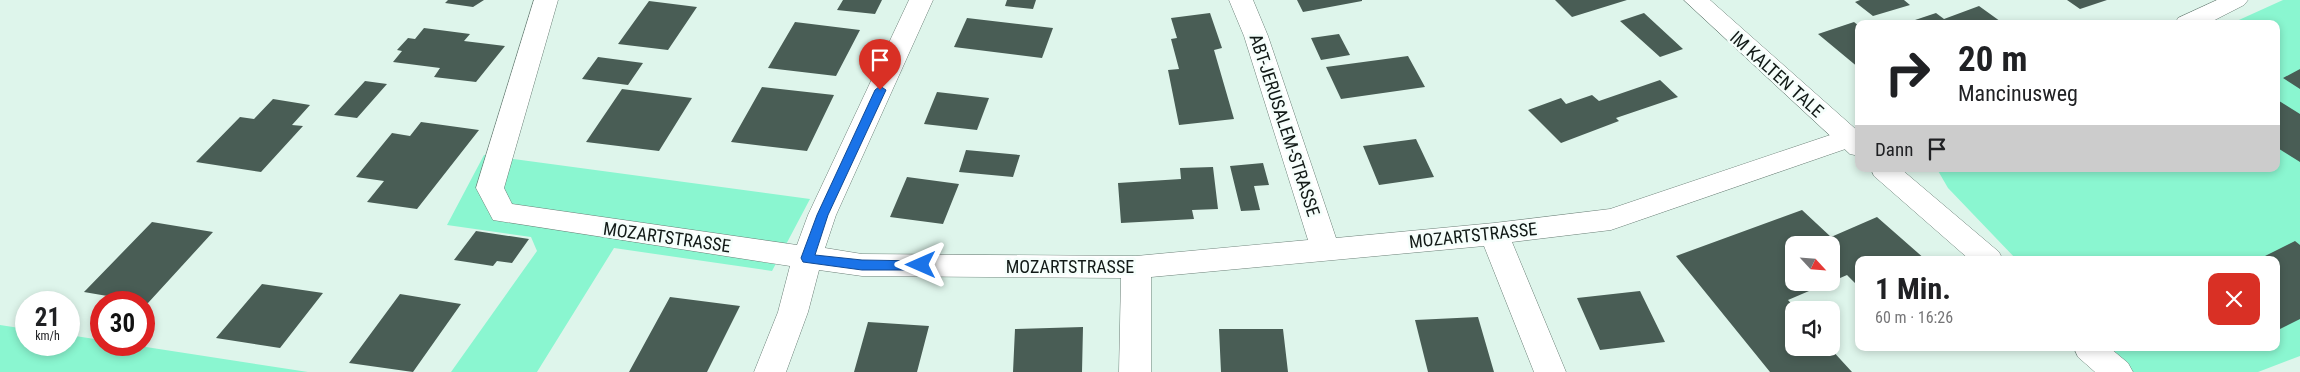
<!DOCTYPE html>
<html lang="de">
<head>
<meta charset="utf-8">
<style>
	body { margin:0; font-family:"Roboto Condensed",sans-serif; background:#f6f6f6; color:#202124; height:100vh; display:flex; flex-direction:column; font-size:19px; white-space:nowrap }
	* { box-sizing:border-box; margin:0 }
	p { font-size:16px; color:#757577 }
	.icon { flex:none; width:28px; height:28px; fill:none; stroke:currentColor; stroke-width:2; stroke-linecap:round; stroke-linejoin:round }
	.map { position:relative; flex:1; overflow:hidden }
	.side { position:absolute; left:1855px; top:256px; width:425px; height:95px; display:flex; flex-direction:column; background:#fff; border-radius:10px; box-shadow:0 2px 8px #0003 }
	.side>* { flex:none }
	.top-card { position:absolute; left:1855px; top:20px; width:425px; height:152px; border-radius:10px; box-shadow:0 2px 8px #0003; background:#fff; color:#202124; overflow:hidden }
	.needle { width:32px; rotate:116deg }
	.controls { position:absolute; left:1785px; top:236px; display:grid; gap:10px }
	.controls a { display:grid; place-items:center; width:55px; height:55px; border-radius:10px; background:#fff; box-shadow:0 2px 8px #0003; font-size:25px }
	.speed { position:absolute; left:15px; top:291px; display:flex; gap:10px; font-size:25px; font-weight:700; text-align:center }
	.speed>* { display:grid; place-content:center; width:65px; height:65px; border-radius:50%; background:#fff; box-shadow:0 2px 8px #0003; line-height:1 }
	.speed small { font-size:12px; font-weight:400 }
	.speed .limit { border:8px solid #d22; background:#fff; color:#111 }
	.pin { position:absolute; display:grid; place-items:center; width:42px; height:42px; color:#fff; margin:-51px -21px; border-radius:50% 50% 50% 0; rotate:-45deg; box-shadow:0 0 5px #0007 }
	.pin .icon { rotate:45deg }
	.me { position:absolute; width:55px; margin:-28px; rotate:270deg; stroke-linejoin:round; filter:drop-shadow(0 0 4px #0008) }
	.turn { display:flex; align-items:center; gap:18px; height:105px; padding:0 20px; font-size:22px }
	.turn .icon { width:65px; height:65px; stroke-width:2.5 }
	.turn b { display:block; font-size:35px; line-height:42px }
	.then { display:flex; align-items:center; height:48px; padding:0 20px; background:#0003; gap:10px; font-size:19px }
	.round { display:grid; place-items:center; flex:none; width:52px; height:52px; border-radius:10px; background:#f6f6f6 }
	.head { display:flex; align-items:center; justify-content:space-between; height:85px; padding:0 20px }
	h1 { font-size:30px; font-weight:700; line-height:38px }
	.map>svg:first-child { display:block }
</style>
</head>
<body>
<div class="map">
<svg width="2300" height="372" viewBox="0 0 2300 372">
	<rect width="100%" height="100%" fill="#def5eb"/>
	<path fill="#8af6d0" d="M2283 0H2300V356L2258 372H2124L2101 348H2276V260H2017L1948 188 1937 169H2276V24H2230Z
		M484 155 810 199 772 271 614 248 537 372H451L537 251 531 237 447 225Z
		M0 325 26 329V345H69V335L101 340V345H133L308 372H0Z"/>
	<path fill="#495d55" d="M448 0H484L473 7 445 3Z
		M843 0H882L875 14 837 10Z
		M1007 0H1036L1033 9 1005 6Z
		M1297 0H1362V1L1303 12Z
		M1555 0H1627L1572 17Z
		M1860 0H1904L1910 5 1873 16 1855 2Z
		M2067 0H2107L2080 9Z
		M649 1 697 7 668 50 618 44Z
		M1979 6 2004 24H1920L1915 20 1936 13 1944 19Z
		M1210 13 1222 48 1214 50 1234 119 1179 125 1168 70 1179 69 1171 39 1177 38 1171 18Z
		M1644 13 1683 49 1660 57 1620 21Z
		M967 18 1053 28 1042 58 954 47Z
		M795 22 860 30 836 76 768 68Z
		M1854 22 1859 26V68L1818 34Z
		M424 28 470 34 464 41 505 46 476 82 434 77 440 68 393 62 402 51 397 50 408 38 415 39Z
		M1339 34 1350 55 1321 60 1311 38Z
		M1408 56 1425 87 1341 99 1326 67Z
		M598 57 643 63 628 85 582 79Z
		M2300 69V89L2283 78Z
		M1660 80 1678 97 1616 118 1619 121 1561 143 1528 110 1561 98 1566 104 1592 95 1599 101Z
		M365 81 387 84 357 118 334 115Z
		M762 87 834 95 807 151 731 142Z
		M622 89 692 98 659 151 586 142Z
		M937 92 989 98 977 130 924 124Z
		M273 99 310 105 292 125 303 126 261 172 196 162 240 117 254 119Z
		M2276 99 2300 114V162L2276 147Z
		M421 122 479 130 417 209 367 202 384 181 356 177 392 133 410 136Z
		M1416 139 1434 177 1379 185 1363 146Z
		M966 150 1020 155 1013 177 959 172Z
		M1263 163 1269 185 1254 186 1260 210 1241 211 1230 166Z
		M1213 167 1218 209 1192 210 1194 219 1121 223 1118 183 1181 179 1180 168Z
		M907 177 959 184 943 224 890 217Z
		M1802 210 1831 237 1877 217 1926 260H1859L1857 285 1847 275 1831 282V245H1794V282H1830L1788 300 1797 310H1794V348H1830L1852 372H1770L1676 256Z
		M152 222 213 232 148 303 84 292Z
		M476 231 529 239 512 263 497 261 493 266 454 260Z
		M2295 241 2300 245V319L2276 331V260H2257Z
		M262 284 323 293 280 348 216 338Z
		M1640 291 1665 342 1600 350 1577 298Z
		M400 294 461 304 413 372 349 363Z
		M670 297 740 306 707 372H629Z
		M1478 317 1494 372H1428L1415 320Z
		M868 322 929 326 917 372H854Z
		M1083 327 1082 372H1013L1015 329Z
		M1219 329H1283L1288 372H1221Z"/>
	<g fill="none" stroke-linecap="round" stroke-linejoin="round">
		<defs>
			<path id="minor" d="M534 0H558L504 188 512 204 797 245 808 215 909 0H933L836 215 825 248 862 254 1136 256 1308 240 1244 36 1229 0H1253L1268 36 1336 238 1494 223 1610 209 1848 129 1857 131V145L1611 230 1512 242 1566 372H1534L1484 246 1151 277V372H1119L1121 278 862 276 819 270 808 312 786 372H754L778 312 790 266 493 220 476 188Z
				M2217 0H2248L2244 5 2207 24H2175L2178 18Z"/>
			<path id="tertiary" d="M1684 0H1710L1859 132V156L1850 154Z
				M1871 169H1901L1999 252 2003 260H1970L1874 176Z
				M2074 348H2110L2128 363 2133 372H2095L2078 357Z"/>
		</defs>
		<use href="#minor" stroke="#6c8078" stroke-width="1"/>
		<use href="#tertiary" stroke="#6c8078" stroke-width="1"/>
		<use href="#minor" fill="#fff" fill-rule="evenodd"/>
		<use href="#tertiary" fill="#fff" fill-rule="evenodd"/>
	</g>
	<path fill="#1a73e8" stroke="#114b97" d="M880 86 886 90 828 215 815 255 862 260 921 261 927 265 921 270H862L803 262 801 258 817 215 875 90Z"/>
	<g text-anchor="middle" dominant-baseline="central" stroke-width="5" stroke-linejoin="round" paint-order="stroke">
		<g font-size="18" fill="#121a17" stroke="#f5fefb">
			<text transform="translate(1777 74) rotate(42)">IM KALTEN TALE</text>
			<text transform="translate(1285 125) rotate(72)">ABT-JERUSALEM-STRASSE</text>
			<text transform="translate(1473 235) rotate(-6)">MOZARTSTRASSE</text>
			<text transform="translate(667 237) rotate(8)">MOZARTSTRASSE</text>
			<text x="1070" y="266">MOZARTSTRASSE</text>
		</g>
	</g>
</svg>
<div class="controls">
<a><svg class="needle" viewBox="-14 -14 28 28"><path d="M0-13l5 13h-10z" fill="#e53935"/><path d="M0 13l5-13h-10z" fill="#757577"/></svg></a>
<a><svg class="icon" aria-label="sound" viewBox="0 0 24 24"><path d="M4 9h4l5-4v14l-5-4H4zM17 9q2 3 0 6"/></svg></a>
</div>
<div class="speed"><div>21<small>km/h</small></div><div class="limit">30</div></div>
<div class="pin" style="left:880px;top:90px;background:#d93025"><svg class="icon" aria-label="arrive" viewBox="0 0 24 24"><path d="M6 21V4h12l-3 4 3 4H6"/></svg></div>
<svg class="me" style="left:921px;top:265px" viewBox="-20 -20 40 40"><path d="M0-17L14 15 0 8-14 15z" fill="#1a73e8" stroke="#fff" stroke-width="4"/></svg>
<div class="top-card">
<div class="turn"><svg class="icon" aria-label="right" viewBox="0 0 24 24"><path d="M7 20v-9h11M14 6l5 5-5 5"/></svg><div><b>20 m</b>Mancinusweg</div></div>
<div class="then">Dann<svg class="icon" aria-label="arrive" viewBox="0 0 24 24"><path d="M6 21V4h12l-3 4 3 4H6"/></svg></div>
</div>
<section class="side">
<div class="head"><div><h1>1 Min.</h1><p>60 m · 16:26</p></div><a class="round" style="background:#d93025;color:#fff"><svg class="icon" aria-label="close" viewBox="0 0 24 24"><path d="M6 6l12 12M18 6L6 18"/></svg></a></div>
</section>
</div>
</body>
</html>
